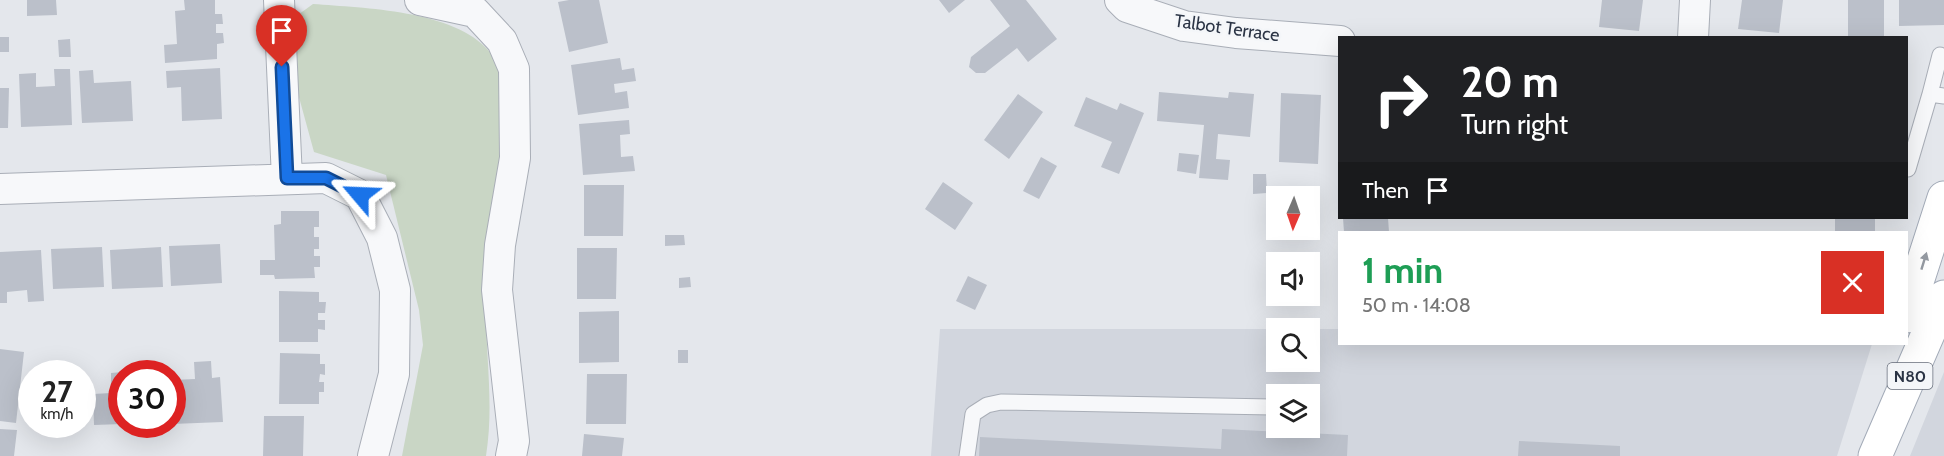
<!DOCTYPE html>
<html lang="en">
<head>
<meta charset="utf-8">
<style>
	body { margin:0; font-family:Cabin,sans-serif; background:#f6f6f6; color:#222; height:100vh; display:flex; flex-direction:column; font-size:22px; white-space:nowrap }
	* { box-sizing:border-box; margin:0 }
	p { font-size:20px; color:#767676 }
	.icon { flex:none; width:33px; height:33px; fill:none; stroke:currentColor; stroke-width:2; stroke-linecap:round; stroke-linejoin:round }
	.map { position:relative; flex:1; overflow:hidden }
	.drawer { position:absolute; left:1338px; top:231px; width:570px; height:114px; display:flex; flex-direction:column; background:#fff; border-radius:0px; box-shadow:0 6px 24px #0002 }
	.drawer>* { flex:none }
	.hud { position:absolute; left:1338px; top:36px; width:570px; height:183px; border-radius:0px; box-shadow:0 6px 24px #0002; background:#202124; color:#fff; overflow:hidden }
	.needle { width:39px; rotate:182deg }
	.controls { position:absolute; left:1266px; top:186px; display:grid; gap:12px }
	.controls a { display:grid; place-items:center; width:54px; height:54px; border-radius:0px; background:#fff; box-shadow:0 6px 24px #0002; font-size:30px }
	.speed { position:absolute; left:18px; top:360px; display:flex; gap:12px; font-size:30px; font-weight:700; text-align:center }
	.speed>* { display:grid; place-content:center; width:78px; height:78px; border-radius:50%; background:#fff; box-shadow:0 6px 24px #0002; line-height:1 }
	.speed small { font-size:15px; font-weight:400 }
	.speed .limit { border:9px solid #d22; background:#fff; color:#111 }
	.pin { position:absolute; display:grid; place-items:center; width:51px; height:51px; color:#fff; margin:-62px -26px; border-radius:50% 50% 50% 0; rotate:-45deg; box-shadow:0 0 6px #0007 }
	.pin .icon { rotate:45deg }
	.me { position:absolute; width:66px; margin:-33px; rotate:296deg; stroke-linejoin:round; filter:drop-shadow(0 0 4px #0008) }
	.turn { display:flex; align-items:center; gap:21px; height:126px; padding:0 24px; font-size:27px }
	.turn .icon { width:78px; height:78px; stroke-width:2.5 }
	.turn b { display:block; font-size:42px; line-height:51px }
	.then { display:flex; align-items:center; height:57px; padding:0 24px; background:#0003; gap:12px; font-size:22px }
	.round { display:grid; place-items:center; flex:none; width:63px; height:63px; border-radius:0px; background:#f6f6f6 }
	.head { display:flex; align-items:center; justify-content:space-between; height:102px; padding:0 24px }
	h1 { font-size:36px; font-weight:800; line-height:45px; color:#1e9e55 }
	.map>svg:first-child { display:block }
</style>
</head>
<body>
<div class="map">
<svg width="1944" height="456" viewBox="0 0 1944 456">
	<rect width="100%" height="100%" fill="#e4e7ec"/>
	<path fill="#d2d6de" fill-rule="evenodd" d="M940 329H1276V362H1310V329H1339L1340 344H1872L1837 456H931ZM1276 394H1310V428H1276Z
		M1944 372V456H1910Z"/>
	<path fill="#c9d6c5" d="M313 4C364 8 454 10 489 51 525 95 485 253 486 311 486 361 494 405 486 456H402L423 345 419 310 386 175 314 152 291 68 295 17Z"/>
	<path fill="#bbc0ca" d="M27 0H56L57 15 27 16Z
		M184 0H215V14H222L223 24H216V33H223L224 43 217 44V59L165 63 164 45 177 44 175 11 185 10Z
		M569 0H599L608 43 569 52 558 2Z
		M939 0H965L949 13Z
		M990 0H1026L1057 39 1028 62 1017 48 985 73H976L969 67 971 57 1010 26Z
		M1602 0H1643L1639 31 1599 27Z
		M1742 0H1783L1779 33 1738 29Z
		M1848 0H1884V38H1848Z
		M1899 0H1944V25L1899 26Z
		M0 37H9V52H0Z
		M70 39 71 57H59L58 40Z
		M620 58 622 70 634 68 636 81 614 84 615 93 627 91 629 108 578 115 571 65Z
		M220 68 222 119 182 121 181 87 167 88 166 71Z
		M54 69H70L72 125 21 127 19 74 36 73V87L55 86Z
		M93 70 94 83 131 81 133 121 82 123 79 71Z
		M0 88H9L8 128H0Z
		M1159 92 1228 98 1229 92 1254 94 1250 137 1218 134 1216 159 1230 160 1228 180 1199 178 1204 125 1157 121Z
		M1281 93 1321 95 1318 164 1279 162Z
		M1018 94 1043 112 1009 159 984 140Z
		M1086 97 1117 110 1120 103 1144 113 1119 174 1101 167 1112 142 1074 126Z
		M629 120 630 134 620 135 621 157 633 156 635 171 583 175 579 124Z
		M1179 153 1199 155 1196 174 1177 171Z
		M1041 157 1057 166 1039 199 1023 191Z
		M1253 174H1266L1267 193 1253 194Z
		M943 182 973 203 955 230 925 209Z
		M584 185H624L623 236H584Z
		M281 211H319V227H314V237H319V249H314V256H320V267H314L315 278 275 279 274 275H260V260H275L274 225 281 224Z
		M1343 218H1388L1389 232H1344Z
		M1835 218H1875V232H1835Z
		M665 235H684L685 245 665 246Z
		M220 244 222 283 171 286 169 246Z
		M102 247 104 287 53 289 51 249Z
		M161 247 163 287 112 289 110 250Z
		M577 248H617L616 299H577Z
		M41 250 44 301 28 302 27 290 7 292V303H0V252Z
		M968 276 987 285 975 310 956 301Z
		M690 277 691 287 679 288V278Z
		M279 291 319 292V302H326L325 313H318V320H325V330L318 329V342H279Z
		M619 311V362L579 363V312Z
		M0 349 24 352 16 423 0 421Z
		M678 350H688V363H678Z
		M280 353 320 354V364H325V375L320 374 319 382H324V392H319V404H279Z
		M211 361 212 378 220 377 223 422 172 424V380L195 379 194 362Z
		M163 366V374H145L144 367Z
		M122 372V424L94 425 93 394 111 393V373Z
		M587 374H627L626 424H586Z
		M264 416H304L303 456H263Z
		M0 429 17 430 14 456H0Z
		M1222 429 1348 435 1347 456H979L980 437 1221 449Z
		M584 434 624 438 622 456H582Z
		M1519 441 1620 446V456H1518Z"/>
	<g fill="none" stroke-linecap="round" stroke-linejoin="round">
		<defs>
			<path id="service" d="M1930 94 1940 55
				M1908 169 1930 94 1944 96
				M967 456 973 414 987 405 1001 402 1276 407"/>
			<path id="minor" d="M279 0 287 179
				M420 0 475 12 502 41 514 69 515 158 500 245 497 290 514 441 511 456
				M1120 0 1127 7 1184 26 1236 33 1340 41
				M1693 38 1695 0
				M0 189 326 178 360 195 382 238 395 290 394 374 373 456"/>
			<path id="primary" d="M1906 316 1944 198
				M1875 456 1944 297"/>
		</defs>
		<use href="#service" stroke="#a9aeb7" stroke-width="17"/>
		<use href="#minor" stroke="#a9aeb7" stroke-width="32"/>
		<use href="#primary" stroke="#a3abb8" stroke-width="35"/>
		<use href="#service" stroke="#f7f8fa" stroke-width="15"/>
		<use href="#minor" stroke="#f7f8fa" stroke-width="30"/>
		<use href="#primary" stroke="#fff" stroke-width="33"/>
	</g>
	<defs><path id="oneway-solid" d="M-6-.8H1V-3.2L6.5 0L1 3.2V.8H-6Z" transform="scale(1.5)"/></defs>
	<use fill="#959aa2" href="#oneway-solid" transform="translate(1924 261) rotate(-73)"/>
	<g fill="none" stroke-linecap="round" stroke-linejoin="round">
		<defs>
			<path id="route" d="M282 67 287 178H326L360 195"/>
		</defs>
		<use href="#route" stroke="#114b97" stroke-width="15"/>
		<use href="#route" stroke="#1a73e8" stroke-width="10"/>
	</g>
	<g text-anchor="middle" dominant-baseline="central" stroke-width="5" stroke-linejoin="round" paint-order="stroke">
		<rect fill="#f4f6f9" stroke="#676e7b" stroke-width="1.5" x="1887.5" y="363" width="45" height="26" rx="4.5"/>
		<g font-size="16" font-weight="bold" fill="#2b3445">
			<text x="1910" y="376">N80</text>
		</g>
		<g font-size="18" fill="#2b3445" stroke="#f4f6f9">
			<text transform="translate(1227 28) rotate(8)">Talbot Terrace</text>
		</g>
	</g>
</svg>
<div class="controls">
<a><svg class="needle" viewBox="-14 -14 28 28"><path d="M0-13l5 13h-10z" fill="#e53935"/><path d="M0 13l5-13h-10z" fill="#767676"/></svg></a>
<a><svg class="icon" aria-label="sound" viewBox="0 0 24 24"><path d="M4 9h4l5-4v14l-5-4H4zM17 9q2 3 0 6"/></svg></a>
<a><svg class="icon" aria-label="search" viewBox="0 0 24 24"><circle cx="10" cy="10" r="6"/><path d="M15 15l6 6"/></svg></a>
<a><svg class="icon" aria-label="layers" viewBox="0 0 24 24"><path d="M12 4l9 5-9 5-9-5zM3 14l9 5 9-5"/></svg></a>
</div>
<div class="speed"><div>27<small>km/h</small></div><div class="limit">30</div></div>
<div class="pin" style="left:282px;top:67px;background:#d93025"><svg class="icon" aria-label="arrive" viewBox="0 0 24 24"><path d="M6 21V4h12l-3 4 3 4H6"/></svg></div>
<svg class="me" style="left:360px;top:195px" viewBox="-20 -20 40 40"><path d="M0-17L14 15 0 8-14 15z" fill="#1a73e8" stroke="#fff" stroke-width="4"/></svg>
<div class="hud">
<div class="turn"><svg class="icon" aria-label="right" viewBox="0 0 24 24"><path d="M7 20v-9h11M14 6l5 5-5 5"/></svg><div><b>20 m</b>Turn right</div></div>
<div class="then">Then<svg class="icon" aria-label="arrive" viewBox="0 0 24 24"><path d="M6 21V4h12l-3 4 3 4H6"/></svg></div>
</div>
<section class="drawer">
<div class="head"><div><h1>1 min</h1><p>50 m · 14:08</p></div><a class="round" style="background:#d93025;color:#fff"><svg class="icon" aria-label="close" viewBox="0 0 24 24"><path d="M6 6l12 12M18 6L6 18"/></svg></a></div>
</section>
</div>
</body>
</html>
